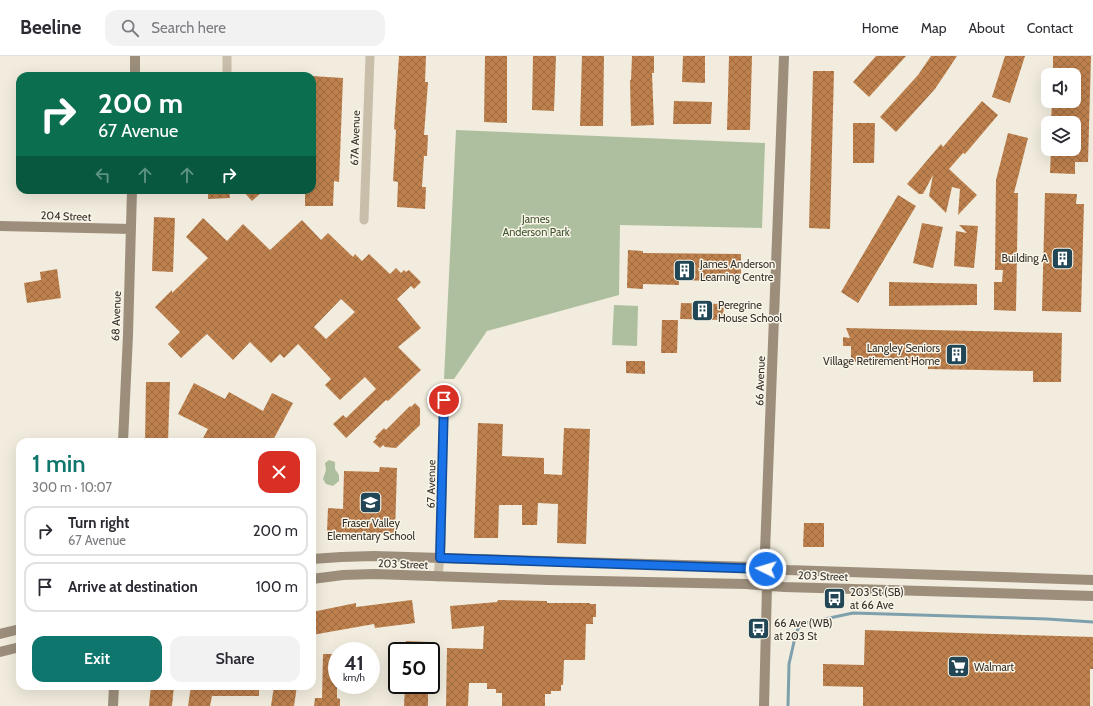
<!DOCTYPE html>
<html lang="en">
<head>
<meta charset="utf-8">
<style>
	body { margin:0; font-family:Cabin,sans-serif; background:#f2f2f3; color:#2b2b33; height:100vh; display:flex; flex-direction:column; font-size:15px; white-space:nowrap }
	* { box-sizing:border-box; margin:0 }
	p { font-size:13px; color:#7c7c81 }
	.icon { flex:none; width:22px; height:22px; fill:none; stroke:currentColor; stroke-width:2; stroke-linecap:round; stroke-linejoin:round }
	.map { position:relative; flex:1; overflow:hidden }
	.side { position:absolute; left:16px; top:382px; width:300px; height:252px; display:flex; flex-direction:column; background:#fff; border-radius:12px; box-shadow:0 4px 16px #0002 }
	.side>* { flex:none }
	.guide { position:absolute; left:16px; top:16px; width:300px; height:122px; border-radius:12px; box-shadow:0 4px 16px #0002; background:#0b6e4f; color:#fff; overflow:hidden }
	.buttons { position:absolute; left:1041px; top:12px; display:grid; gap:8px }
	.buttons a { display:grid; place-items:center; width:40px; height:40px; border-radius:8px; background:#fff; box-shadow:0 4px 16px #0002; font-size:20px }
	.speed { position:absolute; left:328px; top:586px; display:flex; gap:8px; font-size:20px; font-weight:700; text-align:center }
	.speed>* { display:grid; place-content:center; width:52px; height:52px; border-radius:50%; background:#fff; box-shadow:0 4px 16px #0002; line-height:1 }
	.speed small { font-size:10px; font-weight:400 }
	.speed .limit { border:2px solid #111; border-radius:6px; background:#fff; color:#111 }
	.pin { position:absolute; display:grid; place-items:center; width:34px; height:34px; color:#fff; margin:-17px; border:2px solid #fff; border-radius:50%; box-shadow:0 1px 4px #0007 }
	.me { position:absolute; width:44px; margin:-22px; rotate:275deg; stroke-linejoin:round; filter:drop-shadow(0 0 3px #0008) }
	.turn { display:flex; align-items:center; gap:14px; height:84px; padding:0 16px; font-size:18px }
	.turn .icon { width:52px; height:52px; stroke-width:2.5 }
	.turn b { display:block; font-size:28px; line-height:34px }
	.lanes { display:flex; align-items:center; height:38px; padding:0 16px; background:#0003; justify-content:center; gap:20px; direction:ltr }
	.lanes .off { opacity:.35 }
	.round { display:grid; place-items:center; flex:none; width:42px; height:42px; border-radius:12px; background:#f2f2f3 }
	.head { display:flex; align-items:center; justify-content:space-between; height:68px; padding:0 16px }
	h1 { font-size:24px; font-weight:600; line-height:30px; color:#0f766e }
	.button { display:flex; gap:8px; margin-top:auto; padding:8px 16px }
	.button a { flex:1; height:46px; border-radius:12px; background:#0f766e; color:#fff; font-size:16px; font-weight:600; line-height:46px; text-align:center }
	.button a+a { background:#f2f2f3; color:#2b2b33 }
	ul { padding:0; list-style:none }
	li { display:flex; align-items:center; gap:12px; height:50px; margin:0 8px 6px; padding:0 8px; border:2px solid #e1e1e2; border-radius:12px }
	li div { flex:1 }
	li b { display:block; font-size:15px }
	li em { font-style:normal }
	header { display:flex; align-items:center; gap:24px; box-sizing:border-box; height:56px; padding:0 20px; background:#fff; border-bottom:1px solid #e1e1e2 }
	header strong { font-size:19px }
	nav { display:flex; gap:22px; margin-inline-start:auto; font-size:14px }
	.search { width:280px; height:36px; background:#f2f2f3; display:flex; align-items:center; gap:10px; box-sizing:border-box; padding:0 14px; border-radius:12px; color:#7c7c81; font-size:15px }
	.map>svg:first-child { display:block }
</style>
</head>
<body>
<header>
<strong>Beeline</strong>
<div class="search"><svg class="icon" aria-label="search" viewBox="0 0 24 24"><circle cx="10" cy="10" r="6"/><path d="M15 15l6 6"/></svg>Search here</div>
<nav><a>Home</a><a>Map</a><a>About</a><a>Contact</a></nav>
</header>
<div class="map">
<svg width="1093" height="650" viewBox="0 0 1093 650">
	<defs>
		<pattern id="building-cross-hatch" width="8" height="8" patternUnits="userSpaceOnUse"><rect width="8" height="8" fill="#be814e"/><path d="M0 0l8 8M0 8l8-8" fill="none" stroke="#9b6a41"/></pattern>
	</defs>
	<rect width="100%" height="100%" fill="#f1ecdd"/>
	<path fill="#adbf9e" d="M456 74 765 87 762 172 620 169 619 239 487 275 454 323H444Z
		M614 249 638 250 637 290 612 289Z
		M329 404 335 406V413L339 419V425L333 430 326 428 323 423 326 414 325 407Z"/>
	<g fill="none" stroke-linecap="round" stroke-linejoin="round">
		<path stroke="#7ea0ac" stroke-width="3" d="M788 650 789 608 796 577 799 571 806 567 853 557 1047 563 1093 566"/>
	</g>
	<path fill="url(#building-cross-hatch)" fill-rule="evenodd" d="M399 0H426L425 26H428L424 79H428L427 100H424L422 131H426L425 153 397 151 398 126 393 125 396 74 394 73Z
		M485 0H507V67L484 66Z
		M533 0H556L554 55 532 54Z
		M582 0H604L603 70H580Z
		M632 0H654V17H652L654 69 631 70 630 24H631Z
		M683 0H705V27L682 26Z
		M729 0H752L750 74H727Z
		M876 0H906L869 41 853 26Z
		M931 0H957L935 33 896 76 880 61 918 19Z
		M1005 0H1025L1010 47 992 41Z
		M1053 0H1091L1088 106H1075V118L1050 117 1051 93H1074V67H1051L1052 45H1074V19H1053Z
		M813 15H834L830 173 809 172Z
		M312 20 343 22 339 126 334 125 333 150H305V134H312Z
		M674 45 712 46 711 68H673Z
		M982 45 998 59 965 98 963 97 949 113 977 139 958 159 960 133 952 131 946 157 929 140 933 119 923 138H919L907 128 941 88 943 91Z
		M853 67H875L874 107H853Z
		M1008 77 1028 82 1014 137H1018L1016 255 994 254V226H1002L1003 214H995L996 124Z
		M208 134H229L230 142 208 143Z
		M242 134H264L252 145Z
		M1045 137 1077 138 1076 148H1084L1081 256 1042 255Z
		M898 139 916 150 858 247 841 236Z
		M154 161 175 162 173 216 152 215Z
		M203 162 227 185 243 168 270 194 302 164 321 184 328 177 353 201 355 198 362 205 369 198 390 218 396 212 401 217 404 214 406 216 409 214 421 226 414 233 411 230 397 243 421 272 398 291 421 314 388 345 386 344 346 382 333 368 343 359 346 362 376 333 365 321 340 344 325 329 331 323 298 288 284 302 280 298 271 307 250 286 233 304 207 278 181 302 168 288 180 276 155 251 172 234V237L208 202 186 181ZM341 243 355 256 326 283 314 271Z
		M922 167 943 171 933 212 913 207Z
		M959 169 978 170 974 212 954 210 956 175 967 177Z
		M628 194 643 195V197L741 198V223L713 222V225L679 224V229L643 228V233L627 232Z
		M57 213 61 242 27 247 24 227 41 224 40 216Z
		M889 226 977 228V249L889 250Z
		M681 247 724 248 723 264 680 263Z
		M662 264H678L677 297H661Z
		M846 272 1062 277 1061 326H1033V315L928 313V307L851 306V290H843V281L850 282Z
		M626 305H645V318L626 317Z
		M146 326H170L168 386H145Z
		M194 327 225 343 229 336 263 355 272 337 293 347 272 386H201L208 373 178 358Z
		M415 347 420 352V369L396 392 385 391 383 389 380 392 373 386 377 382 375 381 384 372 386 374 410 350 411 351Z
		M478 367 503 368 502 400 544 402V418L562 419 564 372 590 373 586 488 557 487 558 448 538 447 537 469H522V449H499L498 482H474Z
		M380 411 397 412 395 478 327 476 328 452 343 453 344 415 379 416Z
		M804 467H824V491H803Z
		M412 544 415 567 375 572 374 568 312 579V556L356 547V551Z
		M498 544 547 545V547H590V548H596V561H593V568H586L585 604H564L563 629H561V635H551V638H545V650H502V637H496V633H487V627H469L468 650H446L447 592 483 593 484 570 452 573 450 550 497 546Z
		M865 574 1093 581V613H1090V650H863V631L823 630V608L864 609Z
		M406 585 429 586 428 595H406Z
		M323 598H337V642L340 643V650H314L315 642H322Z
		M405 629H426V637H428V650H404Z
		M151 630H174L172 650H149Z
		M191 630H259V640H212L210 650H188Z
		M274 630H297L294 650H271Z"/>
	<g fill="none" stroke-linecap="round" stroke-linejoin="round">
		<path stroke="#c8beaa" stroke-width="9" d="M227 20V0
			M364 164 370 0
			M438 521 441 489 444 335"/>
		<path stroke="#9c8e7b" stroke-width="10" d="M135 20V0
			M0 170 131 173
			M123 386 128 279 132 134
			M312 503 341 501 374 500 753 511 787 514 1093 524
			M312 523 343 519 374 518 548 524 746 528 784 531 1093 540
			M0 578 20 573
			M0 596 20 591
			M113 650 114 630
			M764 650 767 530 765 496 784 0"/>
	</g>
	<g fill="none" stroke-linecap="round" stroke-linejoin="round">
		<defs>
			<path id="route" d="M444 344 440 502 766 513"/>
		</defs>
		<use href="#route" stroke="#114b97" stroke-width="10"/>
		<use href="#route" stroke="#1a73e8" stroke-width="7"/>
	</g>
	<defs>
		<symbol id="building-square" viewBox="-11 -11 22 22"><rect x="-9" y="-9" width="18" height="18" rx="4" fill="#214655" stroke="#f9f5e9"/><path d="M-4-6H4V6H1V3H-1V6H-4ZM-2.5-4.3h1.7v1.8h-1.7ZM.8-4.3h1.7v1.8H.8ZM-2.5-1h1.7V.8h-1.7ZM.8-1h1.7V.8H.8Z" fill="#fff"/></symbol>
		<symbol id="school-square" viewBox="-11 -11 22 22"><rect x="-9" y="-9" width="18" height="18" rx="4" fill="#214655" stroke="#f9f5e9"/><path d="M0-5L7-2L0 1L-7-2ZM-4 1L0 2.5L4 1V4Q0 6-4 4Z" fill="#fff"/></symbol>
		<symbol id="bus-square" viewBox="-11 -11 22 22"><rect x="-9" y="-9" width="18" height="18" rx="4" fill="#214655" stroke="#f9f5e9"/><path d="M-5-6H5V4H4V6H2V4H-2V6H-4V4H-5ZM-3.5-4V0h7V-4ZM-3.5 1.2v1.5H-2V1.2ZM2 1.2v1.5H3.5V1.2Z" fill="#fff"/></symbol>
		<symbol id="supermarket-square" viewBox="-11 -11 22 22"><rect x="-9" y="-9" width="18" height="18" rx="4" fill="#214655" stroke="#f9f5e9"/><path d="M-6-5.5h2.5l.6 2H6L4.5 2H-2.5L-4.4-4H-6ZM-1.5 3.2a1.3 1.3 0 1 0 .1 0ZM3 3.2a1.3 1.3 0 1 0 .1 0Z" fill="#fff"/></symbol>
	</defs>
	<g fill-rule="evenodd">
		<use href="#building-square" x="1050" y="190" width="25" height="25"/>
		<use href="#building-square" x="672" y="202" width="25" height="25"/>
		<use href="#building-square" x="690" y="242" width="25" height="25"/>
		<use href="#building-square" x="944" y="286" width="25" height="25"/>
		<use href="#school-square" x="358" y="434" width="25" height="25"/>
		<use href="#bus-square" x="822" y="530" width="25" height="25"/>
		<use href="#bus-square" x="746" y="560" width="25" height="25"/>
		<use href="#supermarket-square" x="946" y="598" width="25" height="25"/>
	</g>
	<g text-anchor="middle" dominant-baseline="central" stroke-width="3" stroke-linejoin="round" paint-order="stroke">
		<g font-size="11" fill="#363029" stroke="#f9f5e9">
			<text transform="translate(355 82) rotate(-88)">67A Avenue</text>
			<text transform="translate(66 160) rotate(2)">204 Street</text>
			<text transform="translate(116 260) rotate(-88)">68 Avenue</text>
			<text transform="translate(760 325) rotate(-88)">66 Avenue</text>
			<text transform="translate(431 428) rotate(-89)">67 Avenue</text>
			<text transform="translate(403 508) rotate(2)">203 Street</text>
			<text transform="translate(823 520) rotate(2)">203 Street</text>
		</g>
		<g font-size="11" fill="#3e532e" stroke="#f9f5e9">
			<text x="536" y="163">James<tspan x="536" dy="13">Anderson Park</tspan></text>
		</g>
		<g font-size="11" fill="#363029" stroke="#f9f5e9" text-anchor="start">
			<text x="1048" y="202" text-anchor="end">Building A</text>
			<text x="700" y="208">James Anderson<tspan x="700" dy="13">Learning Centre</tspan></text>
			<text x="718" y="249">Peregrine<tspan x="718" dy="13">House School</tspan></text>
			<text x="940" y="292" text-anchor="end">Langley Seniors<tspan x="940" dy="13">Village Retirement Home</tspan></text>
			<text x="371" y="467" text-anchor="middle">Fraser Valley<tspan x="371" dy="13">Elementary School</tspan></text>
			<text x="850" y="536">203 St (SB)<tspan x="850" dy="13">at 66 Ave</tspan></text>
			<text x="774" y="567">66 Ave (WB)<tspan x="774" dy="13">at 203 St</tspan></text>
			<text x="974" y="611">Walmart</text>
		</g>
	</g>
</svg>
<div class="buttons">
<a><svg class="icon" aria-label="sound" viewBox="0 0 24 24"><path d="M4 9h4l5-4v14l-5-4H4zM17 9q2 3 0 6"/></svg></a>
<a><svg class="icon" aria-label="layers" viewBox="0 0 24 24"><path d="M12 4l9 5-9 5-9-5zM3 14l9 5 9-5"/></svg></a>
</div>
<div class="speed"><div>41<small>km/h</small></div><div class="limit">50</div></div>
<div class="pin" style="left:444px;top:344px;background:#d93025"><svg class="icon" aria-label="arrive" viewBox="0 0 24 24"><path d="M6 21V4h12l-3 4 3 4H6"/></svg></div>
<svg class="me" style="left:766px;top:513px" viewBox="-20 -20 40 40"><circle r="17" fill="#1a73e8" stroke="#fff" stroke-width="3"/><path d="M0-11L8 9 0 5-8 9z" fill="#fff"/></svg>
<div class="guide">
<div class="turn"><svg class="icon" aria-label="right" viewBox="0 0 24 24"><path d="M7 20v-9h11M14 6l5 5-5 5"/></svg><div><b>200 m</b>67 Avenue</div></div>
<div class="lanes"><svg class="icon off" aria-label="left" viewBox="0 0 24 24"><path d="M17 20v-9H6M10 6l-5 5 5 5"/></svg><svg class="icon off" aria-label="ahead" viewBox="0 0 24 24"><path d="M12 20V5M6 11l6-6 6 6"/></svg><svg class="icon off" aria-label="ahead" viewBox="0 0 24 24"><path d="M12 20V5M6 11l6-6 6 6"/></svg><svg class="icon" aria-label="right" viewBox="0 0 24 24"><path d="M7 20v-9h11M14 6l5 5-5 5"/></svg></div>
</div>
<section class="side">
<div class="head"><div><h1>1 min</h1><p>300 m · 10:07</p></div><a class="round" style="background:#d93025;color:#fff"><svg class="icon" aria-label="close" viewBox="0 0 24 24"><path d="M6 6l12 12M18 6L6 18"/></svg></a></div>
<ul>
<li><svg class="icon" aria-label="right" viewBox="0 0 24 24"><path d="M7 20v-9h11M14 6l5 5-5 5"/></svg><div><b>Turn right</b><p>67 Avenue</p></div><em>200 m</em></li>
<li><svg class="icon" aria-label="arrive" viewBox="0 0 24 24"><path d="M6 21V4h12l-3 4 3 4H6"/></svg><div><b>Arrive at destination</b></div><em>100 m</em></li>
</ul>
<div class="button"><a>Exit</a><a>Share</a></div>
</section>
</div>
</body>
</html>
